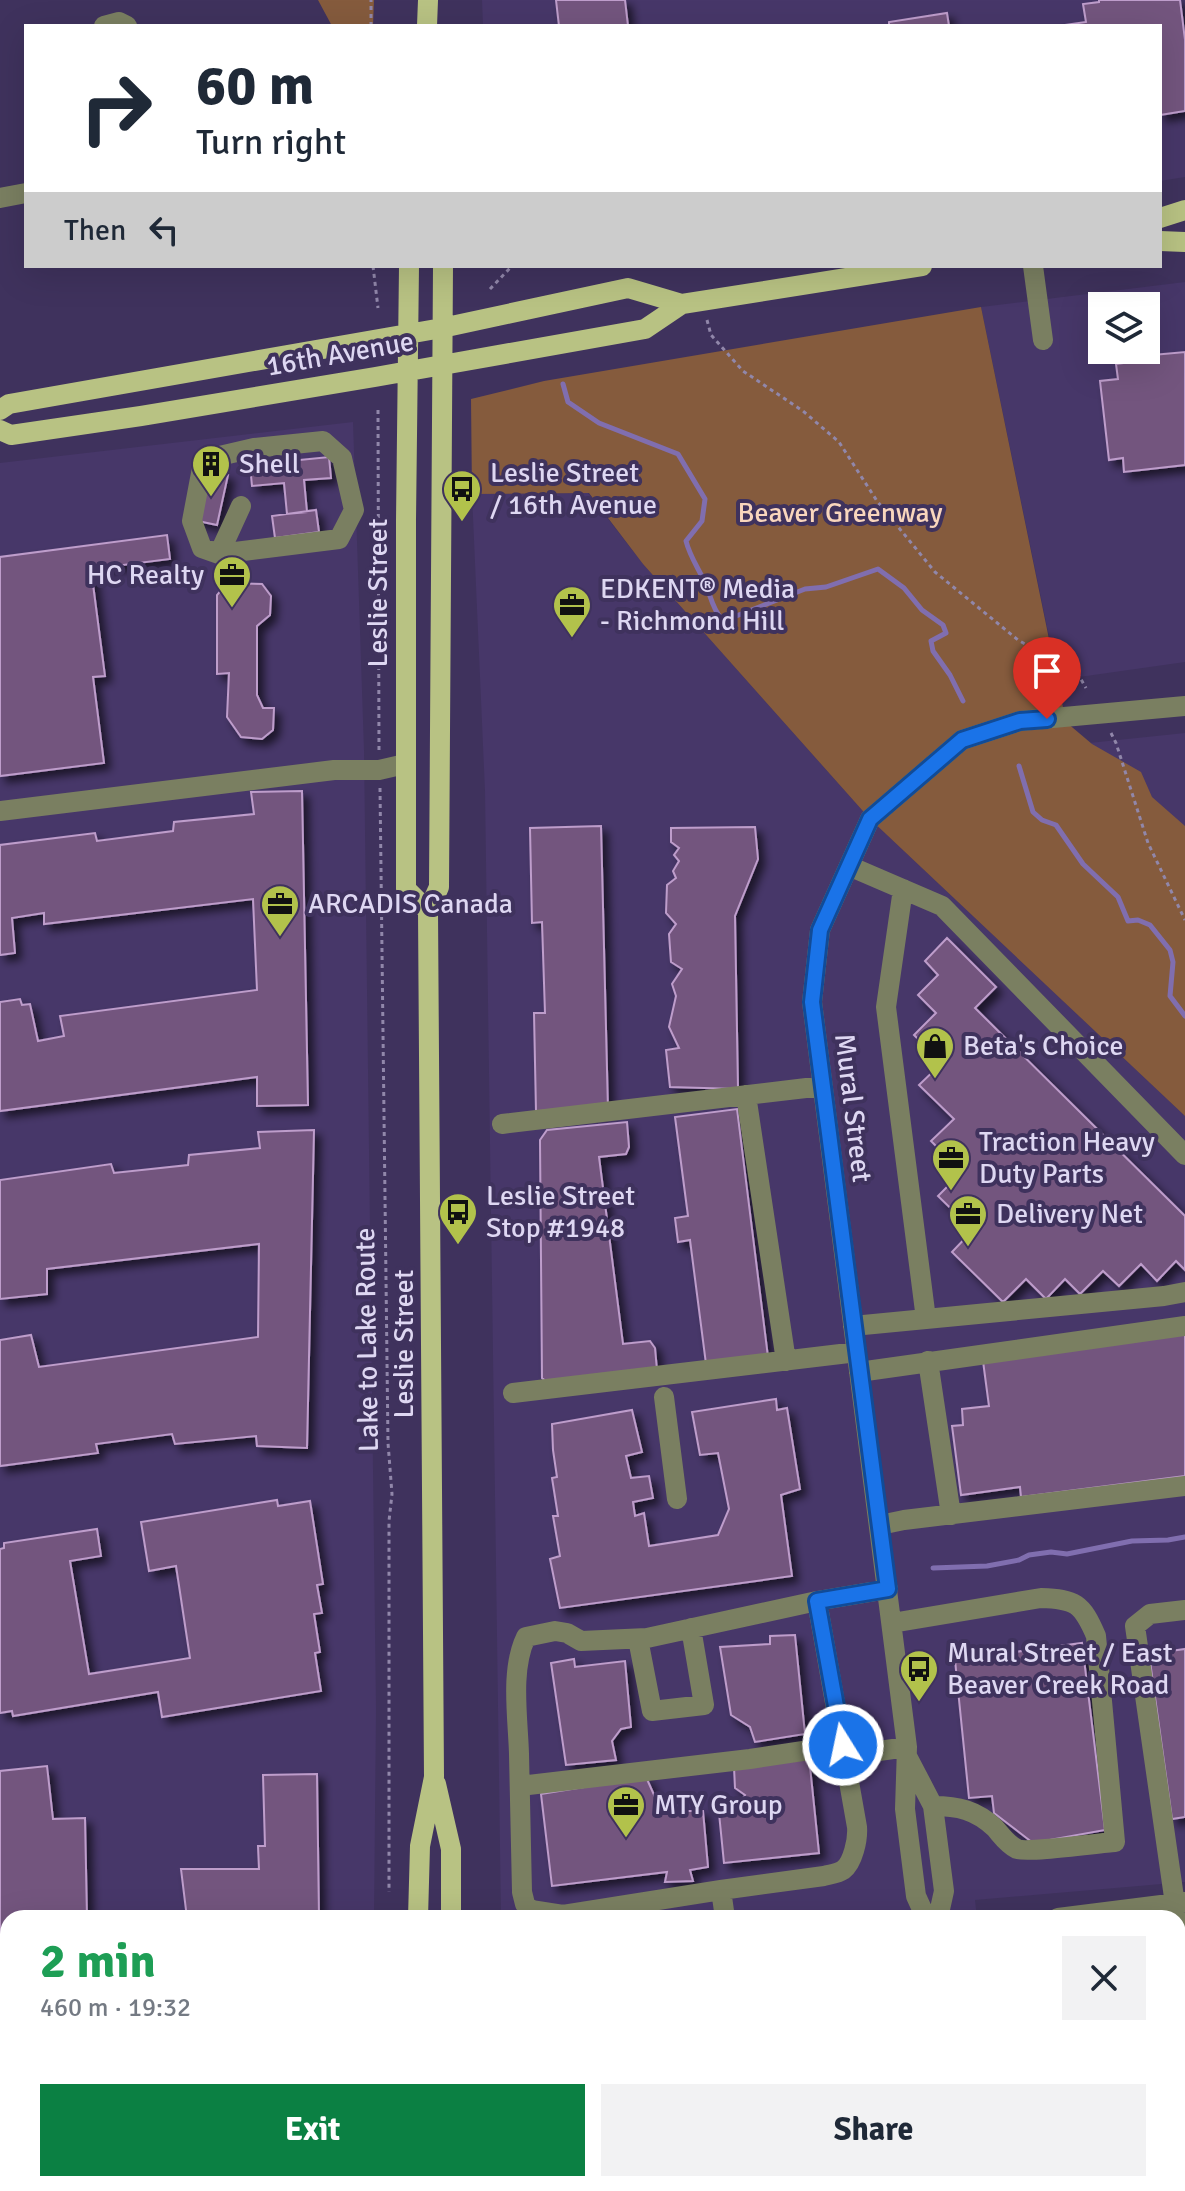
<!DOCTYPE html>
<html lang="en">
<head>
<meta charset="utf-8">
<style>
	body { margin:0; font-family:Signika,sans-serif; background:#f2f2f3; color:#1f2937; height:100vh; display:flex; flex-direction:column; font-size:30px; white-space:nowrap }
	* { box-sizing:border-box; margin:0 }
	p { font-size:26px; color:#747a83 }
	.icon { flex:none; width:44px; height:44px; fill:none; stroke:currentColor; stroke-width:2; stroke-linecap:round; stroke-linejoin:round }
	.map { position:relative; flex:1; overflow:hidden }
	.details { position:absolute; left:0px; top:1910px; width:1186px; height:282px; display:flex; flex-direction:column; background:#fff; border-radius:24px 24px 0 0; box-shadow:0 8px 32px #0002 }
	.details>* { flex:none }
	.banner { position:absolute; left:24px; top:24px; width:1138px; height:244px; border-radius:0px; box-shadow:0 8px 32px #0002; background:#fff; color:#1f2937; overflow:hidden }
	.buttons { position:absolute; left:1088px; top:292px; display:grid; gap:16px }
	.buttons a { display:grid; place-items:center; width:72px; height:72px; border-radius:0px; background:#fff; box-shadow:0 8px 32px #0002; font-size:40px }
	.pin { position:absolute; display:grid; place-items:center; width:68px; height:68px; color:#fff; margin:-82px -34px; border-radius:50% 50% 50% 0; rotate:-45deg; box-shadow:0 0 8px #0007 }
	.pin .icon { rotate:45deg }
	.me { position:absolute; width:88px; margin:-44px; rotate:350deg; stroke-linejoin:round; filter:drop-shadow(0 0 6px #0008) }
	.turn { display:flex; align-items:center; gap:28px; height:168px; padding:0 40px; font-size:36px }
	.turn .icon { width:104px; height:104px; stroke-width:2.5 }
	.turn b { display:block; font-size:56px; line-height:68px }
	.then { display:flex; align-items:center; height:76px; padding:0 40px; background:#0003; gap:16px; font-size:30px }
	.round { display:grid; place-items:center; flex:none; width:84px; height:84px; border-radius:0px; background:#f2f2f3 }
	.overview { display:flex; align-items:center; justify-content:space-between; height:136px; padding:0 40px }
	h1 { font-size:48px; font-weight:800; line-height:60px; color:#1e9e55 }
	.primary-button { display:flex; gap:16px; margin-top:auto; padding:16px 40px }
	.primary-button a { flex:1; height:92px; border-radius:0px; background:#0b8043; color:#fff; font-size:32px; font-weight:800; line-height:92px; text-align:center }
	.primary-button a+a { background:#f2f2f3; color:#1f2937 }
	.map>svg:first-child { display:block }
</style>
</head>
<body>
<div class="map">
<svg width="1185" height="2191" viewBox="0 0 1185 2191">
	<defs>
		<filter id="shadow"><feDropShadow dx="6" dy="6" stdDeviation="4" flood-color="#0009"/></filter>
	</defs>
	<rect width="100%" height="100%" fill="#3f325d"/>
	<path fill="#473769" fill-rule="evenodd" d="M482 0H1185V177L1160 181V26H483Z
		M1185 282V662L1058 680 981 307ZM1102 306H1146V350H1102Z
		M353 422 364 750 376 1709 374 1918H8V2012L0 2014V463Z
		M588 493 643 564 870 819 1185 1116V1882L975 1900 977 1918H501L485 791 472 494Z
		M1185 733V827L1089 743Z
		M1185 1940V2191H498V2184H1178V1941Z
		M8 2081V2184H387V2191H0V2082Z"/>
	<path fill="#855b3d" d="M318 0H374L373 26H332Z
		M981 307 1066 722 1092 744 1141 772 1152 797 1185 826V1116L870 819 643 564 589 493 472 494 471 399 544 381Z"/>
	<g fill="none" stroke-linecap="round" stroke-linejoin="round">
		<path stroke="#806eaf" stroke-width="5" d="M563 384 568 402 599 423 678 454 705 499 702 521 686 541C690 557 699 569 705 583 711 596 712 608 721 618H731L805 589 826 587 878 569 904 588 922 610 943 625 946 633 931 641 933 651 950 675 963 701
			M1019 766 1033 812 1042 820 1056 825 1083 864 1118 897 1128 921 1138 920 1150 925 1170 950 1173 962 1170 996 1185 1016
			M933 1568 987 1566 1019 1560 1029 1555 1051 1552 1067 1554 1132 1541 1168 1540 1185 1537"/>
	</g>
	<path fill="#73547e" stroke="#be9dcb" stroke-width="2" filter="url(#shadow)" d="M556 0H625L628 26H559Z
		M1099 0H1180L1185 40V111L1160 115V26H1058L1086 22 1083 4 1099 2Z
		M947 13 949 26H889V22Z
		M1185 352V465L1124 472 1123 458 1109 460 1100 381 1118 379 1116 364 1132 362 1131 357Z
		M329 457 331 478 304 480 307 512 287 514 284 483 252 486 250 465Z
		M203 470 228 475 217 525 193 520Z
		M316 510 319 532 275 538 272 516Z
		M167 535 170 559 91 569 105 676 93 677 104 763 0 776V557Z
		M227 583 262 584 271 596 270 615 257 626V695L263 708H274L273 730 262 739 241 737 227 717 229 673 217 674V595Z
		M302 791 308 1105 257 1106V1077L0 1111V1002L20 999 22 1005 30 1004 38 1041 64 1036 60 1016 257 990 253 899 44 924V913L12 918 15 953 0 955V845L95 833 97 841 173 831 174 822 254 814 251 792Z
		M601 826 608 1110 536 1111 534 1013H545L542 922 532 923 530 828Z
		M755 827 758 859 735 916 738 1089 670 1087 666 1050 679 1048 669 1027 676 996 672 984 682 969 671 962 669 934 676 924 666 913 667 885 676 878 673 871 679 861 674 855 679 848 671 842V828Z
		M947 938 996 987 975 1008 1185 1216V1270L1176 1261 1157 1281 1141 1264 1119 1286 1103 1271 1080 1294 1065 1279 1046 1299 1026 1279 1003 1302 952 1252 973 1230 938 1196 962 1172 931 1141 954 1119 919 1085 942 1063 914 1035 936 1013 918 995 938 975 925 961Z
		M737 1109 768 1357 706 1364 690 1240 678 1242 675 1218 688 1216 675 1117Z
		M627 1122 629 1147 626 1154 599 1157 623 1344 650 1341 655 1348 657 1370 548 1383 542 1378 540 1140 547 1130Z
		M314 1130 307 1448 257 1446 256 1436 175 1444 172 1434 96 1444 98 1453 0 1466V1340L31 1335 39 1367 258 1337 259 1244 47 1269V1294L0 1299V1180L111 1164 114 1173 188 1165 189 1155 260 1148 258 1132Z
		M1185 1334V1476L1021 1497 1020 1487 961 1495 952 1426 963 1425 962 1409 989 1406 983 1361Z
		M776 1399 777 1410 787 1408 800 1489 781 1495 792 1576 560 1608 550 1559 560 1556 553 1516H558L552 1478 557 1477 553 1450 552 1424 632 1410 642 1452 626 1456 631 1478 649 1476 653 1498 633 1502 635 1516 644 1513 649 1546 718 1535 729 1509 718 1453 700 1455 692 1412Z
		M277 1500 278 1506 310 1501 323 1584 317 1585 322 1613 314 1614 320 1652 315 1653 321 1691 162 1717 158 1692 13 1716 12 1711 0 1713V1549L4 1548V1543L97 1529 101 1556 70 1561 89 1674 190 1658 176 1566 149 1571 141 1522Z
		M795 1635 805 1734 755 1742 750 1727 731 1715 720 1647 770 1644V1636Z
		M1082 1643 1105 1830 1033 1843 994 1813 992 1796 969 1798 955 1660Z
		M1185 1649V1817L1172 1819 1149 1654Z
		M574 1659 575 1667 625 1661 631 1727 621 1729 612 1741 616 1760 566 1765 551 1663Z
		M809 1757 819 1853 724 1863 719 1813 733 1814 745 1795 735 1788 734 1767Z
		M47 1766 53 1819 85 1818 87 1918H8V1970L0 1971V1771Z
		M317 1774 319 1918H187L181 1869H259L258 1846H265L263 1775Z
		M646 1777 659 1806 669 1797 682 1811H703L708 1867 690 1870 693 1881 665 1882 667 1872 552 1886 541 1794Z
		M8 2144V2184H62L63 2191H0V2145Z
		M172 2184H304L305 2191H227L226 2184 173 2191Z
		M559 2184H723L724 2191H560Z
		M827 2184H896L897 2191H827Z
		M1017 2184H1129L1131 2191H1018Z"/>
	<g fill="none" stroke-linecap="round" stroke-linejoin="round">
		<path stroke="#9187aa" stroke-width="3" stroke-dasharray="4 4" stroke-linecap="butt" d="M371 26V0
			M373 266 378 308
			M490 289 512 266
			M707 320 711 335 743 371 803 411 839 442 877 501 935 572 1018 640 1078 674 1086 688
			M378 410 379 752
			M1111 733 1116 743 1148 843 1185 920
			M380 788 388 1443 392 1494 389 1521V1892
			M391 2191V2184"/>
		<path stroke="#7a7f61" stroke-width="20" d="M104 26 119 22 127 26
			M0 198 26 193
			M1033 266 1043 340
			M219 554 202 548 192 521 202 468 211 458 254 448 323 441 342 458 354 510 339 539 219 554 241 506
			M0 811 334 770H379L405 764
			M849 866 942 906 1185 1155
			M903 889 886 1007 926 1319
			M746 1095 786 1361
			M502 1124 823 1086
			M853 1326 1164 1296 1185 1292
			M928 1361 951 1515
			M859 1372 1185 1326
			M513 1393 857 1352
			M664 1397 677 1499
			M880 1525 904 1520 1185 1486
			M817 1601 647 1638 581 1641 567 1633 555 1631 526 1637C510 1670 518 1718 519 1754 520 1800 521 1846 522 1892L525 1904 531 1910 563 1915 721 1890 824 1876C831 1874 837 1874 843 1870 853 1863 858 1839 857 1827L817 1601 888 1589
			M892 1623 1041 1598C1075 1599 1082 1603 1096 1636L1115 1842C1099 1843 1027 1853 1017 1849 1007 1844 1002 1836 995 1828 976 1810 958 1806 933 1806
			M638 1639 652 1711 704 1705 691 1628
			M844 1756 907 1747
			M908 1758 933 1806 944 1891 938 1918
			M520 1786 750 1759 843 1745
			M721 1890 725 1918
			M926 1918 916 1896 905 1809 907 1747 812 1002 820 930 870 819 962 740 1020 721 1185 706
			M1058 1918 1185 1902
			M1177 1918 1135 1626 1150 1614 1185 1610
			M1178 1929 1185 1968
			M1185 1995V2027
			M0 2059 8 2058
			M956 2184 957 2191
			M1153 2184 1154 2191"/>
		<path stroke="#b8c283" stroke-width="20" d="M427 26 428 0
			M1160 218 1185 210
			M1160 241 1185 242
			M409 266 406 520V889L428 911
			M0 410 9 404 442 328 628 288 682 304 922 266
			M0 430 11 435 141 416 375 377 645 329 682 304
			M436 1784 451 1849V1918
			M418 1918 420 1846 434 1777 428 911 439 887 443 266
			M418 2184V2191
			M451 2184V2191"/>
	</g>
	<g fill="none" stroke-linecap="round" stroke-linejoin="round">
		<defs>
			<path id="route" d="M843 1745 817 1601 888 1589 812 1002 820 930 870 819 962 740 1020 721 1047 719"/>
		</defs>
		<use href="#route" stroke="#114b97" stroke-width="20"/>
		<use href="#route" stroke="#1a73e8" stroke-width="14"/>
	</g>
	<defs>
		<symbol id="building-pin" viewBox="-11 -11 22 30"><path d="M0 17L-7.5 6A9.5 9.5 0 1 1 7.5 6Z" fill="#b2c24b" stroke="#3f325d"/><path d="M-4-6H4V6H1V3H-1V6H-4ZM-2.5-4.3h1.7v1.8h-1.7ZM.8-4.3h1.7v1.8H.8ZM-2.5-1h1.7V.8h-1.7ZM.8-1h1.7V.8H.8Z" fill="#111"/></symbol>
		<symbol id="bus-pin" viewBox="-11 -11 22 30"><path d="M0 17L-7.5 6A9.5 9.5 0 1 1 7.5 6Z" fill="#b2c24b" stroke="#3f325d"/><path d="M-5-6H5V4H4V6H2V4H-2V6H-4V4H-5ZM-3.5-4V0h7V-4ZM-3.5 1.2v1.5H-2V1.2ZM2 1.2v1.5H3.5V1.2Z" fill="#111"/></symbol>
		<symbol id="office-pin" viewBox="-11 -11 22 30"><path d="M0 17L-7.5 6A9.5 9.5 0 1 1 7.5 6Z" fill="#b2c24b" stroke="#3f325d"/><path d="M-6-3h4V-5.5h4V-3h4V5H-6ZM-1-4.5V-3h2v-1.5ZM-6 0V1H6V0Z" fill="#111"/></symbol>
		<symbol id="shop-pin" viewBox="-11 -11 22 30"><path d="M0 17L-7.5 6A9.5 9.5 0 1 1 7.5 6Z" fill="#b2c24b" stroke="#3f325d"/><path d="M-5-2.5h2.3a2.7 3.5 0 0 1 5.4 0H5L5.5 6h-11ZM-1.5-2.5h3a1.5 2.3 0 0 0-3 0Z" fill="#111"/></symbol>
	</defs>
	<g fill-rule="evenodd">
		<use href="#building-pin" x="189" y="442" width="44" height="60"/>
		<use href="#bus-pin" x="440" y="467" width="44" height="60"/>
		<use href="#office-pin" x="210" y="553" width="44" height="60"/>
		<use href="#office-pin" x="550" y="583" width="44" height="60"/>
		<use href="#office-pin" x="258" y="882" width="44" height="60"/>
		<use href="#shop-pin" x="913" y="1024" width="44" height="60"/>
		<use href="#office-pin" x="929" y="1136" width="44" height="60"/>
		<use href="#bus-pin" x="436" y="1190" width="44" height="60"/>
		<use href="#office-pin" x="946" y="1192" width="44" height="60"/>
		<use href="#bus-pin" x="897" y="1647" width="44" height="60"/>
		<use href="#office-pin" x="604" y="1783" width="44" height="60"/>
	</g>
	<g text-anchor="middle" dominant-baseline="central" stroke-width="8" stroke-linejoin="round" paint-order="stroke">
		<g font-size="28" fill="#ded7f2" stroke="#3f325d">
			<text transform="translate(340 354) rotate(-10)">16th Avenue</text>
			<text transform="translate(378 593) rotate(-90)">Leslie Street</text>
			<text transform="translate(853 1108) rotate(83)">Mural Street</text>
			<text transform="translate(367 1340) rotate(-91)">Lake to Lake Route</text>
			<text transform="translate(404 1344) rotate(-90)">Leslie Street</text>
		</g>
		<g font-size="28" fill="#ded7f2" stroke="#3f325d" text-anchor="start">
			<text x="239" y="464">Shell</text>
			<text x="490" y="473">Leslie Street<tspan x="490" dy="32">/ 16th Avenue</tspan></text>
			<text x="204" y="575" text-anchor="end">HC Realty</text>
			<text x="600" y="589">EDKENT® Media<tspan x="600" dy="32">- Richmond Hill</tspan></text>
			<text x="308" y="904">ARCADIS Canada</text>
			<text x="963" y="1046">Beta's Choice</text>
			<text x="979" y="1142">Traction Heavy<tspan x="979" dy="32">Duty Parts</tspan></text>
			<text x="486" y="1196">Leslie Street<tspan x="486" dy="32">Stop #1948</tspan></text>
			<text x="996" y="1214">Delivery Net</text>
			<text x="947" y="1653">Mural Street / East<tspan x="947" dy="32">Beaver Creek Road</tspan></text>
			<text x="654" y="1805">MTY Group</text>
		</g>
		<g font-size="28" fill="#f9d6bd" stroke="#3f325d">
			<text x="840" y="513">Beaver Greenway</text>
		</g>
	</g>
</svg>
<div class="buttons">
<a><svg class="icon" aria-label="layers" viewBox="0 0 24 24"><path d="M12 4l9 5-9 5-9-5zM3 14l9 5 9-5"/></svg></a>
</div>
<div class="pin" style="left:1047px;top:719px;background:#d93025"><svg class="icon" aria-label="arrive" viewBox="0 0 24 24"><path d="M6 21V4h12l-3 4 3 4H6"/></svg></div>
<svg class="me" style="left:843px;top:1745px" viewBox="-20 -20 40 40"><circle r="17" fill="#1a73e8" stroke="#fff" stroke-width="3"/><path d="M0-11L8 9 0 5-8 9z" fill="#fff"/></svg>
<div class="banner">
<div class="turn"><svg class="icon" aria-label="right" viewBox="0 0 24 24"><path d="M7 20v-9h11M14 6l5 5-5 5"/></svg><div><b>60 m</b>Turn right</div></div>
<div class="then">Then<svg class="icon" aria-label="left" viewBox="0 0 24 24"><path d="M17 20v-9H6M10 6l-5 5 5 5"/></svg></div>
</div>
<section class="details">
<div class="overview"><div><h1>2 min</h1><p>460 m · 19:32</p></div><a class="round"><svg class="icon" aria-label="close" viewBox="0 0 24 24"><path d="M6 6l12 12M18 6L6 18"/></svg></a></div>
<div class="primary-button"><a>Exit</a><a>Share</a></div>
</section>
</div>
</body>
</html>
